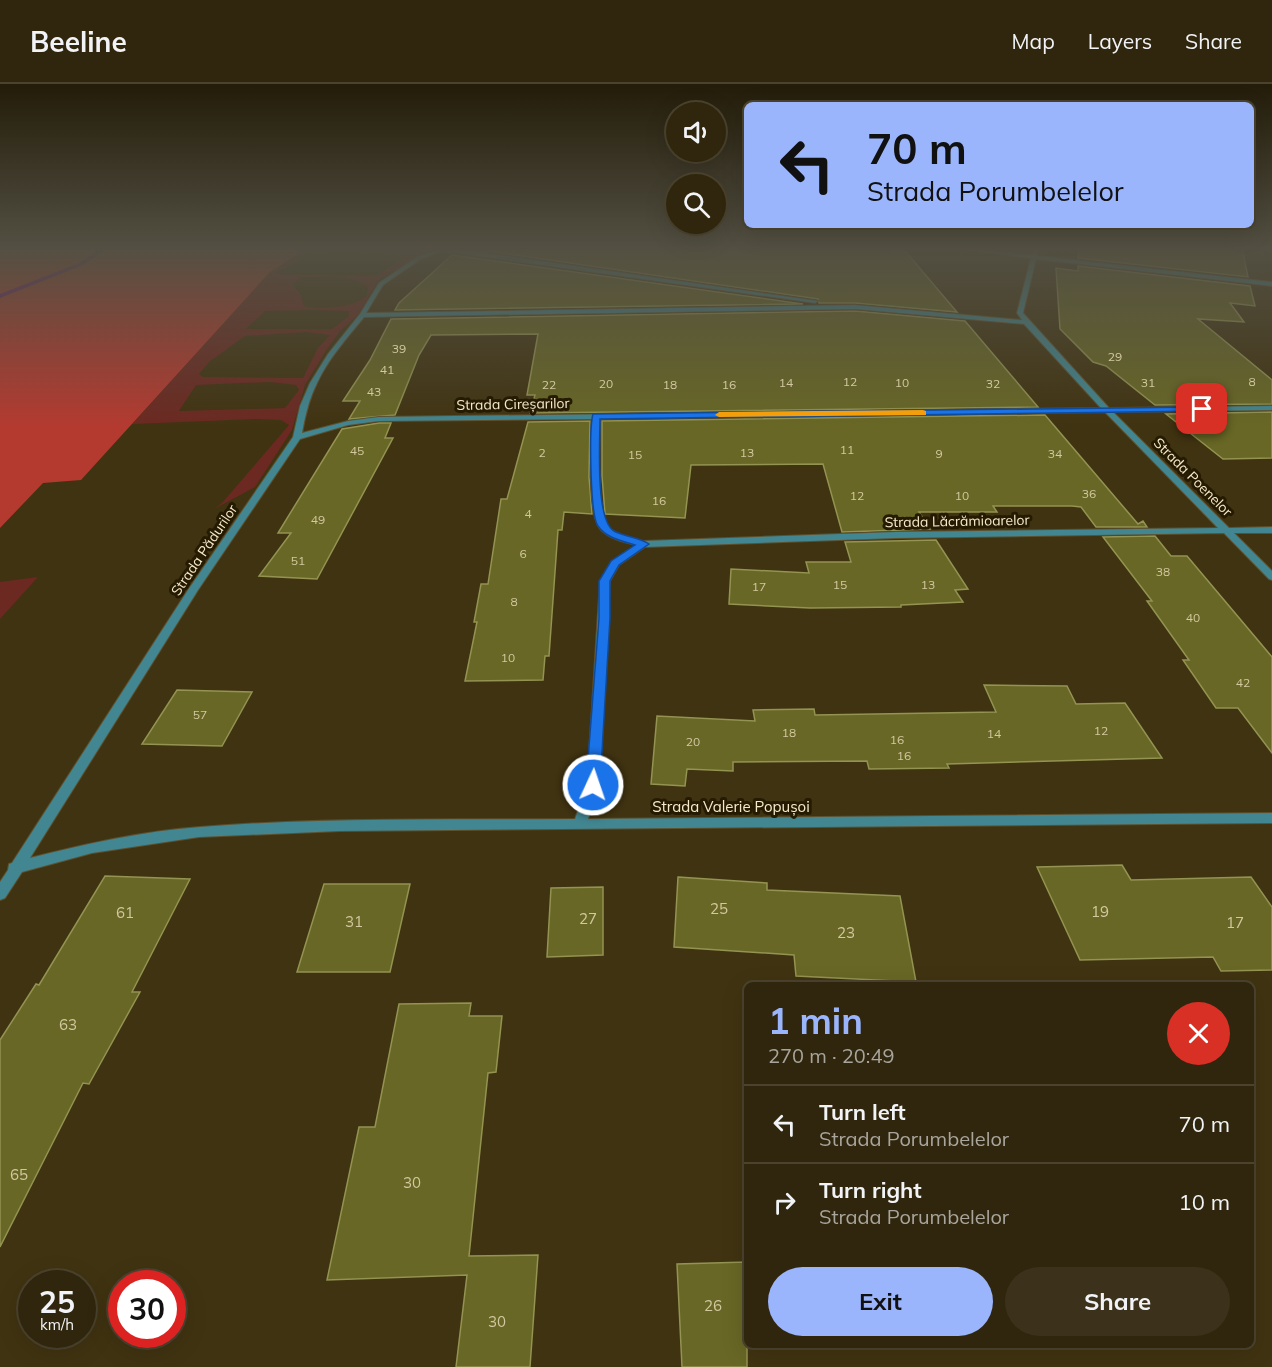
<!DOCTYPE html>
<html lang="en">
<head>
<meta charset="utf-8">
<style>
	body { margin:0; font-family:Mulish,sans-serif; background:#3c321b; color:#f1f3f6; height:100vh; display:flex; flex-direction:column; font-size:22px; white-space:nowrap }
	* { box-sizing:border-box; margin:0 }
	p { font-size:20px; color:#a8a59d }
	.icon { flex:none; width:33px; height:33px; fill:none; stroke:currentColor; stroke-width:2; stroke-linecap:round; stroke-linejoin:round }
	.map { position:relative; flex:1; overflow:hidden }
	.details { position:absolute; left:744px; top:898px; width:510px; height:366px; display:flex; flex-direction:column; background:#30260d; border-radius:9px; box-shadow:0 6px 24px #0002,0 0 0 2px #4b432e }
	.details>* { flex:none }
	.banner { position:absolute; left:744px; top:18px; width:510px; height:126px; border-radius:9px; box-shadow:0 6px 24px #0002,0 0 0 2px #4b432e; background:#9bb5fd; color:#111; overflow:hidden }
	.controls { position:absolute; left:666px; top:18px; display:grid; gap:12px }
	.controls a { display:grid; place-items:center; width:60px; height:60px; border-radius:50%; background:#30260d; box-shadow:0 6px 24px #0002,0 0 0 2px #4b432e; font-size:30px }
	.speed { position:absolute; left:18px; top:1186px; display:flex; gap:12px; font-size:30px; font-weight:700; text-align:center }
	.speed>* { display:grid; place-content:center; width:78px; height:78px; border-radius:50%; background:#30260d; box-shadow:0 6px 24px #0002,0 0 0 2px #4b432e; line-height:1 }
	.speed small { font-size:15px; font-weight:400 }
	.speed .limit { border:9px solid #d22; background:#fff; color:#111 }
	.pin { position:absolute; display:grid; place-items:center; width:51px; height:51px; color:#fff; margin:-26px; border-radius:12px; box-shadow:0 3px 9px #0006 }
	.me { position:absolute; width:66px; margin:-33px; rotate:3deg; stroke-linejoin:round; filter:drop-shadow(0 0 4px #0008) }
	.turn { display:flex; align-items:center; gap:21px; height:126px; padding:0 24px; font-size:27px }
	.turn .icon { width:78px; height:78px; stroke-width:2.5 }
	.turn b { display:block; font-size:42px; line-height:51px }
	.round { display:grid; place-items:center; flex:none; width:63px; height:63px; border-radius:32px; background:#3c321b }
	.overview { display:flex; align-items:center; justify-content:space-between; height:102px; padding:0 24px }
	h1 { font-size:36px; font-weight:700; line-height:45px; color:#9bb5fd }
	.action { display:flex; gap:12px; margin-top:auto; padding:12px 24px }
	.action a { flex:1; height:69px; border-radius:36px; background:#9bb5fd; color:#111; font-size:24px; font-weight:700; line-height:69px; text-align:center }
	.action a+a { background:#3c321b; color:#f1f3f6 }
	ul { padding:0; list-style:none }
	li { display:flex; align-items:center; gap:18px; height:78px; padding:0 24px; border-top:2px solid #4b432e }
	li div { flex:1 }
	li b { display:block; font-size:22px }
	li em { font-style:normal }
	header { display:flex; align-items:center; gap:36px; box-sizing:border-box; height:84px; padding:0 30px; background:#30260d; border-bottom:2px solid #4b432e }
	header strong { font-size:28px }
	nav { display:flex; gap:33px; margin-inline-start:auto; font-size:21px }
	.map>svg:first-child { display:block }
</style>
</head>
<body>
<header>
<strong>Beeline</strong>
<nav><a>Map</a><a>Layers</a><a>Share</a></nav>
</header>
<div class="map">
<svg width="1272" height="1283" viewBox="0 0 1272 1283">
	<rect width="100%" height="100%" fill="#403311"/>
	<path fill="#6b2921" fill-rule="evenodd" d="M310 163 437 166 379 195 357 232 341 246 327 265 305 301 292 346 255 403 214 425 222 419 289 341 281 336 257 335 132 340 270 188ZM308 167C329 165 387 164 404 174L376 192 279 190V187L293 180ZM304 193C322 193 355 190 368 204L367 212C350 225 324 225 304 222L300 209 293 202 296 197ZM312 226 349 227V232L332 245H246L265 227ZM306 248 330 251 318 264 303 294 203 293 199 290 209 278 245 252ZM270 298 296 301 299 306 285 324 179 327 196 301Z
		M38 493 0 535V498Z"/>
	<path fill="#b43a30" d="M0 163H309L270 188 81 396 43 399 0 444Z"/>
	<g fill="none" stroke-linecap="round" stroke-linejoin="round">
		<path fill="#741b72" fill-rule="evenodd" d="M103 163H110L83 181 0 214V210L79 179Z"/>
	</g>
	<path fill="#686725" stroke="#939352" stroke-width="1.5" d="M460 163H857L906 168 957 228 855 219H819L818 215Z
		M1079 163H1242L1248 193 1078 174Z
		M452 171 803 220 395 226 399 219Z
		M1078 182 1250 202 1255 222 1230 219 1244 238 1198 235 1272 296V320L1155 321 1106 282 1093 278 1060 245 1056 184 1078 187Z
		M855 227 965 237 1038 323 530 329 535 311H527L538 250 431 251 419 271 395 331 349 335 360 317H343L370 276 391 235Z
		M1272 328V374L1223 375 1166 330Z
		M1045 331 1138 440 1143 437 1147 443H1096L1081 423 1072 422H993L997 428H919L930 445 842 448 823 380 691 381 685 434 605 430 602 392V337Z
		M590 337 589 393 592 430 564 428 562 446H558L549 572H545L543 596 465 597 477 538H474L481 500H488L501 415H507L528 338Z
		M379 339H391L385 354H393L317 495 259 492 291 449H278L342 345Z
		M1155 452 1171 472H1187L1272 573V669L1238 624H1216L1183 576H1189L1147 517H1152L1103 453Z
		M936 456 968 505 955 506 963 518 901 521V523L810 524 729 520 731 485 809 489 806 478H851L845 458Z
		M984 601 1067 602 1076 620 1125 619 1162 674 947 680 949 684 869 685 867 677 733 678V687L687 685 685 702 651 700 657 632 755 637 753 626 814 625 815 631 996 628Z
		M177 606 252 608 222 662 142 660Z
		M1122 781 1131 796 1251 793 1272 823V886L1221 887 1213 873 1080 876 1037 783Z
		M105 792 190 795 132 908H140L89 1000 83 999 0 1163V956L36 900 39 901Z
		M678 793 767 799V806L900 812 916 898 796 892 794 871 674 863Z
		M324 800H410L390 888H297Z
		M603 803V871L547 873 551 804Z
		M471 919 469 932H502L496 988 488 989 469 1172 538 1171 530 1283H456L467 1191 327 1196 359 1043H375L399 920Z
		M747 1178V1283H682L677 1180Z"/>
	<g fill="none" stroke-linecap="round" stroke-linejoin="round">
		<defs>
			<path id="street" d="M444 163 818 217 815 219 442 167 421 175 383 201 366 229 855 221 1022 236 1017 229 1031 174 942 163 1032 171 1035 163H1039L1037 172 1272 198V202L1036 175 1023 229 1109 324 1272 322V326L1113 328 1229 444 1272 443V449H1234L1272 487V496L1269 495 1224 449 896 454 645 463 619 481 610 497 599 701 588 735 1272 729V739L340 747 199 753 92 769 22 788 5 814 0 816V798L8 786 9 780 12 779 188 506 293 353 300 322 310 299 328 270 360 230 379 199 417 173ZM855 225 1024 240 1101 324 379 333 348 337 302 349C305 332 309 315 317 299 328 275 347 254 364 233ZM1105 328 1218 444 896 448 643 457C632 454 617 452 608 443 596 430 600 355 600 335ZM592 335C592 358 586 430 601 446 610 455 624 458 636 461L612 477 600 497 587 701 575 735C450 736 325 733 200 743 143 747 86 760 30 774L198 506 300 355 348 341 379 337Z"/>
		</defs>
		<use href="#street" stroke="#5d502f" stroke-width="2"/>
		<use href="#street" fill="#418691" fill-rule="evenodd"/>
	</g>
	<linearGradient id="sky" x2="0" y2="1"><stop stop-color="#231c09"/><stop offset="0.48" stop-color="#535043"/><stop offset="1" stop-color="#535043" stop-opacity="0"/></linearGradient>
	<rect width="1272" height="343" fill="url(#sky)"/>
	<path fill="#1a73e8" stroke="#114b97" stroke-width="1.5" d="M1202 323 1205 324V327L600 335C600 357 595 436 614 447 625 453 639 453 649 460L619 481 610 497V534L600 701 593 706 588 705 586 701 599 534V497L611 477 635 461C622 457 606 454 598 442 590 432 589 344 593 330Z"/>
	<path fill="#f59e0b" d="M923 326 926 327V331L719 333 715 331 719 328Z"/>
	<g text-anchor="middle" dominant-baseline="central" stroke-width="6" stroke-linejoin="round" paint-order="stroke">
		<g font-size="12" fill="#d3c9a1">
			<text x="399" y="264">39</text>
			<text x="1115" y="272">29</text>
			<text x="387" y="285">41</text>
			<text x="850" y="297">12</text>
			<text x="1252" y="297">8</text>
			<text x="786" y="298">14</text>
			<text x="902" y="298">10</text>
			<text x="1148" y="298">31</text>
			<text x="606" y="299">20</text>
			<text x="993" y="299">32</text>
			<text x="549" y="300">22</text>
			<text x="670" y="300">18</text>
			<text x="729" y="300">16</text>
			<text x="374" y="307">43</text>
			<text x="847" y="365">11</text>
			<text x="357" y="366">45</text>
			<text x="542" y="368">2</text>
			<text x="747" y="368">13</text>
			<text x="939" y="369">9</text>
			<text x="1055" y="369">34</text>
			<text x="635" y="370">15</text>
			<text x="1089" y="409">36</text>
			<text x="857" y="411">12</text>
			<text x="962" y="411">10</text>
			<text x="659" y="416">16</text>
			<text x="528" y="429">4</text>
			<text x="318" y="435">49</text>
			<text x="523" y="469">6</text>
			<text x="298" y="476">51</text>
			<text x="1163" y="487">38</text>
			<text x="840" y="500">15</text>
			<text x="928" y="500">13</text>
			<text x="759" y="502">17</text>
			<text x="514" y="517">8</text>
			<text x="1193" y="533">40</text>
			<text x="508" y="573">10</text>
			<text x="1243" y="598">42</text>
			<text x="200" y="630">57</text>
			<text x="1101" y="646">12</text>
			<text x="789" y="648">18</text>
			<text x="994" y="649">14</text>
			<text x="897" y="655">16</text>
			<text x="693" y="657">20</text>
			<text x="904" y="671">16</text>
		</g>
		<g font-size="14" fill="#f7eaca" stroke="#251b02">
			<text transform="translate(513 320) rotate(-1)">Strada Cireșarilor</text>
			<text transform="translate(1193 393) rotate(45)">Strada Poenelor</text>
			<text transform="translate(957 437) rotate(-1)">Strada Lăcrămioarelor</text>
			<text transform="translate(204 466) rotate(-56)">Strada Pădurilor</text>
		</g>
		<g font-size="15" fill="#f7eaca" stroke="#251b02">
			<text x="731" y="722">Strada Valerie Popușoi</text>
		</g>
		<g font-size="15" fill="#d3c9a1">
			<text x="719" y="824">25</text>
			<text x="1100" y="827">19</text>
			<text x="125" y="828">61</text>
			<text x="588" y="834">27</text>
			<text x="354" y="837">31</text>
			<text x="1235" y="838">17</text>
			<text x="846" y="848">23</text>
			<text x="68" y="940">63</text>
			<text x="19" y="1090">65</text>
			<text x="412" y="1098">30</text>
			<text x="713" y="1221">26</text>
			<text x="497" y="1237">30</text>
		</g>
	</g>
</svg>
<div class="controls">
<a><svg class="icon" aria-label="sound" viewBox="0 0 24 24"><path d="M4 9h4l5-4v14l-5-4H4zM17 9q2 3 0 6"/></svg></a>
<a><svg class="icon" aria-label="search" viewBox="0 0 24 24"><circle cx="10" cy="10" r="6"/><path d="M15 15l6 6"/></svg></a>
</div>
<div class="speed"><div>25<small>km/h</small></div><div class="limit">30</div></div>
<div class="pin" style="left:1202px;top:325px;background:#d93025"><svg class="icon" aria-label="arrive" viewBox="0 0 24 24"><path d="M6 21V4h12l-3 4 3 4H6"/></svg></div>
<svg class="me" style="left:593px;top:701px" viewBox="-20 -20 40 40"><circle r="17" fill="#1a73e8" stroke="#fff" stroke-width="3"/><path d="M0-11L8 9 0 5-8 9z" fill="#fff"/></svg>
<div class="banner">
<div class="turn"><svg class="icon" aria-label="left" viewBox="0 0 24 24"><path d="M17 20v-9H6M10 6l-5 5 5 5"/></svg><div><b>70 m</b>Strada Porumbelelor</div></div>
</div>
<section class="details">
<div class="overview"><div><h1>1 min</h1><p>270 m · 20:49</p></div><a class="round" style="background:#d93025;color:#fff"><svg class="icon" aria-label="close" viewBox="0 0 24 24"><path d="M6 6l12 12M18 6L6 18"/></svg></a></div>
<ul>
<li><svg class="icon" aria-label="left" viewBox="0 0 24 24"><path d="M17 20v-9H6M10 6l-5 5 5 5"/></svg><div><b>Turn left</b><p>Strada Porumbelelor</p></div><em>70 m</em></li>
<li><svg class="icon" aria-label="right" viewBox="0 0 24 24"><path d="M7 20v-9h11M14 6l5 5-5 5"/></svg><div><b>Turn right</b><p>Strada Porumbelelor</p></div><em>10 m</em></li>
</ul>
<div class="action"><a>Exit</a><a>Share</a></div>
</section>
</div>
</body>
</html>
